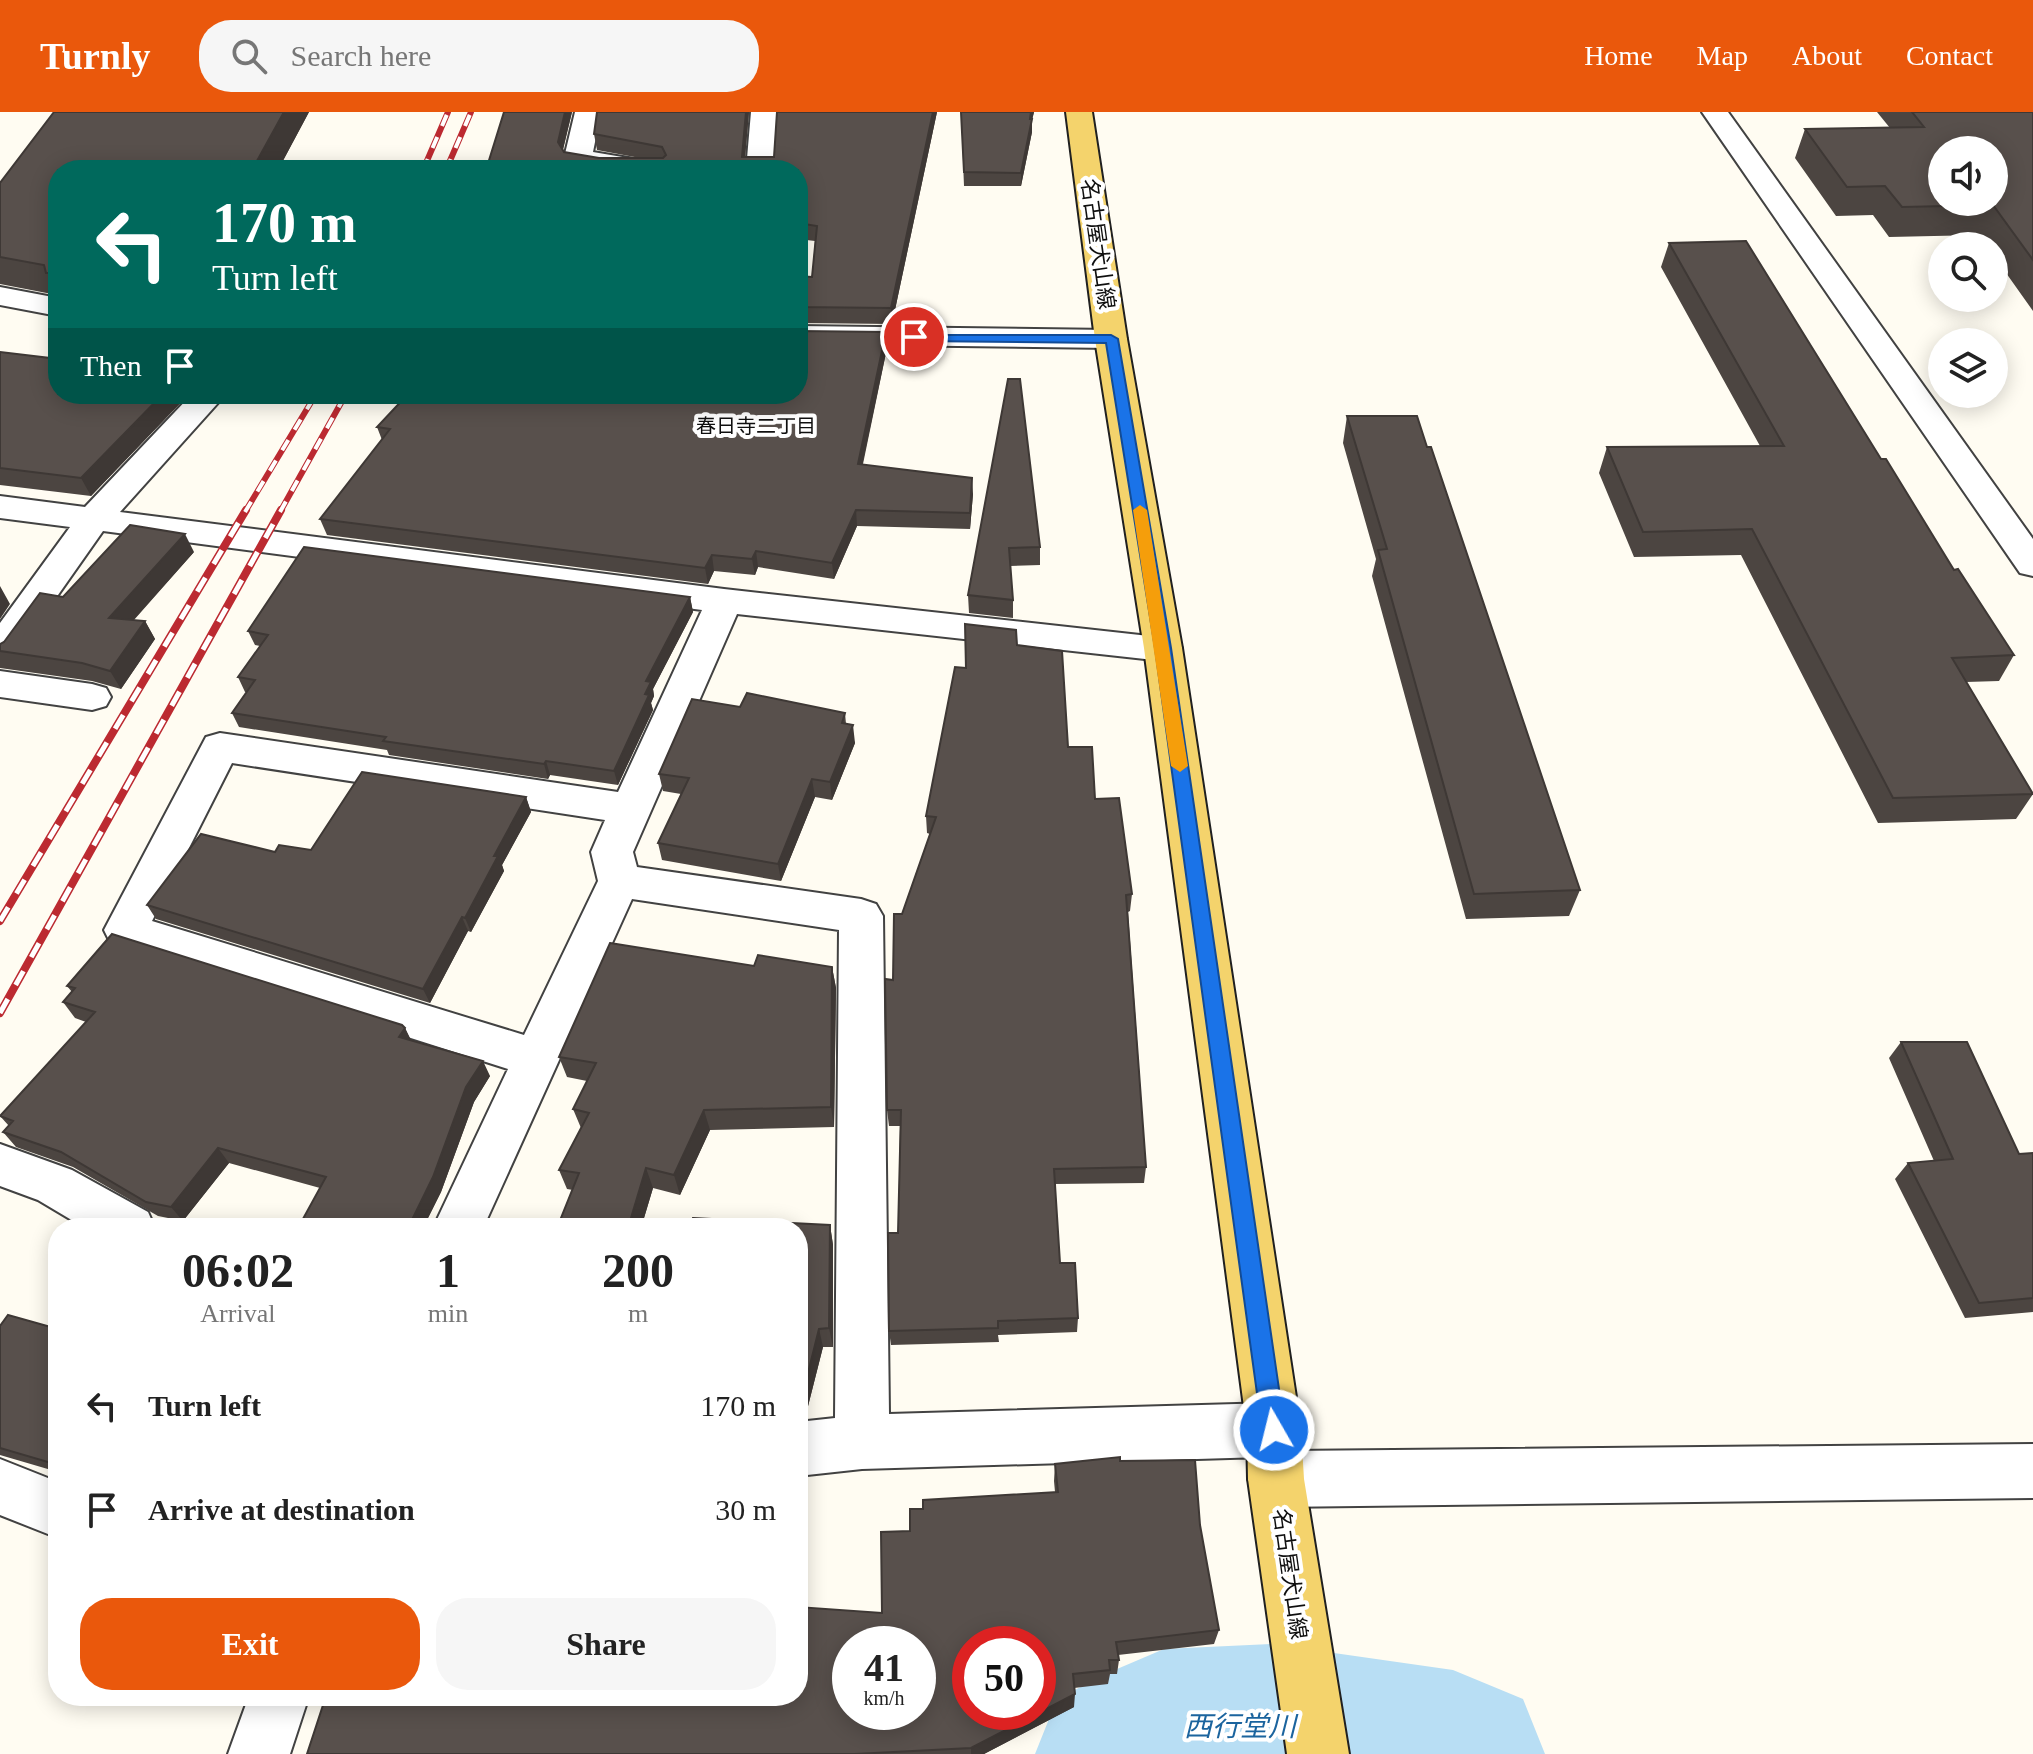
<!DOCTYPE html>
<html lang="en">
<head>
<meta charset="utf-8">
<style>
	body { margin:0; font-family:"Times New Roman","Noto Sans JP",serif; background:#f6f6f6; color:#222; height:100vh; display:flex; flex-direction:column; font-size:30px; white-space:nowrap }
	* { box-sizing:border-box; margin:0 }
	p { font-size:26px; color:#767676 }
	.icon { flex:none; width:44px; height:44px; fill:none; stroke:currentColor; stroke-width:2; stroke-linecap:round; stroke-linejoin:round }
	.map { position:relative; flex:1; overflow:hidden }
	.drawer { position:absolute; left:48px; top:1106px; width:760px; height:488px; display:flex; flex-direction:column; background:#fff; border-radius:32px; box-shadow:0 4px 20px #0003 }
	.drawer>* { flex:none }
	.hud { position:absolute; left:48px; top:48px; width:760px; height:244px; border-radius:32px; box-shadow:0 4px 20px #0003; background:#00695c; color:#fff; overflow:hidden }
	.controls { position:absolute; left:1928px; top:24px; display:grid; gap:16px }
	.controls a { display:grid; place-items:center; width:80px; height:80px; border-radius:50%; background:#fff; box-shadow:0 4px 20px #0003; font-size:40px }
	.speed { position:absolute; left:832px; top:1514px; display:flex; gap:16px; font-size:40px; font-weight:700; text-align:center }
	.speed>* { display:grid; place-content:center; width:104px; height:104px; border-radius:50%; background:#fff; box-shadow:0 4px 20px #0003; line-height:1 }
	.speed small { font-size:20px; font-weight:400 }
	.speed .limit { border:12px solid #d22; background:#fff; color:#111 }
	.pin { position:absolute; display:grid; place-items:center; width:68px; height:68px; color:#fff; margin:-34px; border:4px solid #fff; border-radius:50%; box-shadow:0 2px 8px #0007 }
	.me { position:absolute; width:88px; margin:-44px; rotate:352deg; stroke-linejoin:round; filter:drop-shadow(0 0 6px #0008) }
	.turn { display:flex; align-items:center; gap:28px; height:168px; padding:0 32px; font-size:36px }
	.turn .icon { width:104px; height:104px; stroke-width:2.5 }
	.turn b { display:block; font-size:56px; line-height:68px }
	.then { display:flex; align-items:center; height:76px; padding:0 32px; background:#0003; gap:16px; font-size:30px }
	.eta { display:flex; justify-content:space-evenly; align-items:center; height:136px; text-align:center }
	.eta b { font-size:48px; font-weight:700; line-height:56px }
	.cta { display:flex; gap:16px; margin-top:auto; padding:16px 32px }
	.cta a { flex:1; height:92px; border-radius:32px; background:#ea580c; color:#fff; font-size:32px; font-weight:700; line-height:92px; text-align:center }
	.cta a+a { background:#f6f6f6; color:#222 }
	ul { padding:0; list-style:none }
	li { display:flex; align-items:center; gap:24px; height:104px; padding:0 32px }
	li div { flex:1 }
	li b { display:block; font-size:30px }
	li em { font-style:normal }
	header { display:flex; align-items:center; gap:48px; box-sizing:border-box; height:112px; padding:0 40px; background:#ea580c; color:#fff }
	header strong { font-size:38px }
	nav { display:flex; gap:44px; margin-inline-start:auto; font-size:28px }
	.search { width:560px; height:72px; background:#f6f6f6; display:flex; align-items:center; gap:20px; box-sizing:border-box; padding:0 28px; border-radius:32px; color:#767676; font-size:30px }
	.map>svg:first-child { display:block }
</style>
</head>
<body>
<header>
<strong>Turnly</strong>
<div class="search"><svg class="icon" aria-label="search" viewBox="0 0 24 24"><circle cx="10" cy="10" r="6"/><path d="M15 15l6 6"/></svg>Search here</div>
<nav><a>Home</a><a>Map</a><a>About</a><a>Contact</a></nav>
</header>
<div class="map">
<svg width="2033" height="1642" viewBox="0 0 2033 1642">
	<rect width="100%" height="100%" fill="#fffcf2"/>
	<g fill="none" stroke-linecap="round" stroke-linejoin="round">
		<path fill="#b8def4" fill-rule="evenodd" d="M1271 1532 1453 1558 1523 1587 1545 1642H1035L1057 1587 1110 1560 1164 1537Z"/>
		<defs>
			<path id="minor" d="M575 0H601L593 40 652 50 662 52 666 58H602L568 52 564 46Z
				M751 0H777L774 58H746Z
				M1702 0H1728L2033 427V464L2020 461Z
				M0 175 58 186V204L0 193Z
				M798 214 1111 218 1122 220 1127 227 1122 234 1111 236 798 232Z
				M192 282H226L120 400 724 477 1176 527 1182 536 1176 545 1163 549 737 502 633 740 637 755 861 787 876 792 883 804 889 1302 1274 1291 1293 1299 1301 1318 1293 1337 1287 1339 2033 1332V1386L1276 1395 1256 1387 1248 1367 1256 1347 1263 1345 862 1357 798 1364V1310L835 1306 839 818 632 787 483 1116H433L508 957 110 830 104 818 206 625 220 621 618 680 702 498 103 419 13 547 0 551V511L70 415 0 406V384L85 395ZM232 651 605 708 591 740 598 769 524 923 152 809Z
				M0 559 92 572 106 576 111 585 106 594 92 598 0 585Z
				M0 1032 72 1058 148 1100 155 1116H85L38 1088 0 1074Z
				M0 1347 58 1370V1426L0 1403Z
				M249 1584H309L290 1642H228Z"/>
			<path id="major" d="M1066 0H1092L1127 227 1182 536 1301 1318 1304 1367 1349 1642H1287L1248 1367 1247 1318 1144 536 1095 227Z"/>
		</defs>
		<use href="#minor" stroke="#424242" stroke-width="4"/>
		<use href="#major" stroke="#202020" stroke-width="4"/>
		<use href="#minor" fill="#fff" fill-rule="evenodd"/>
		<use href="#major" fill="#f4d36c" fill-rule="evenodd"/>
		<defs>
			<path id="rail-far1" d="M423 58 448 0
				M446 58 471 0
				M245 400 316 282
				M280 400 346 282"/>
			<path id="rail" d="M0 809 246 398
				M0 901 281 398"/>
		</defs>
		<use href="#rail-far1" stroke="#bc2a31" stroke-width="6"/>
		<use href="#rail" stroke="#bc2a31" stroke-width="8"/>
		<use href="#rail-far1" stroke="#fff" stroke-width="4" stroke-dasharray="12" stroke-linecap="butt"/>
		<use href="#rail" stroke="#fff" stroke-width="5" stroke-dasharray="16" stroke-linecap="butt"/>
	</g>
	<path fill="#4c4541" d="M54 0H309L278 58H58V185L57 183 0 172V71Z
		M504 0H572L563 38 564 40 599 46H640L597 38 594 22 597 0H749L745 45H774L937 0 892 212 798 211V164L812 165 815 129 798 127V58H486Z
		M961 0H1034L1032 8V20L1021 74H964Z
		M1877 0H2033V199L1994 144V134H1987L1979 123 1889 125 1873 103 1836 104 1795 46 1805 17 1890 16Z
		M1669 131 1881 347 1954 458 2014 543 1999 569 1966 570 2033 682 2016 707 1878 711 1741 443 1634 445 1599 361 1607 335 1760 334 1661 155Z
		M887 236 863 352 973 382 970 417 857 414 834 467 758 455 755 463 714 459 708 472 327 423 320 407 382 328 377 315 407 283 405 282H798Z
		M0 240 58 282H189L91 384 0 373Z
		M1008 267 1040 435V453L1010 454 1013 488V506L969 501 968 483Z
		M1347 304 1427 335 1580 778 1569 804 1466 807 1372 464 1376 447 1343 331Z
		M194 440 134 508 145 509 155 527 121 577 92 569 0 556V532L4 530 63 485Z
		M690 485 693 500 653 577 654 584 651 591 653 598 618 673 550 663 548 667 389 643 387 638 239 615 232 601 247 580H245L238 565 260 534 255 533 248 519Z
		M1017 533 1068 635 1095 687 1132 782 1130 799 1128 800 1146 1055 1144 1071 1055 1072 1060 1151 1078 1206 1077 1220 998 1223 999 1230 891 1233 889 1219 898 1121 900 1014H889L887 998 893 868 902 802 930 722 927 721 926 704 966 556Z
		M740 595 845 601 846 612 855 631 832 688 815 685 781 769 662 748 658 731 681 682 663 679 659 662Z
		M526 685 531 700 502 753 504 759 471 820 468 819 430 891 156 807 147 793 275 740 311 738Z
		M754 854 832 855 836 876 834 1015 710 1018 680 1083 653 1076 641 1116H557L573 1078 567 1077 559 1058 581 1016 573 997 587 969 567 965 559 945Z
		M67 874 405 916 411 929 490 964 474 990 441 1080 423 1116H298L320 1076 229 1051 183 1109 158 1104 73 1055 16 1035 3 1020 9 1014 0 1004 86 910 75 906 63 890 72 880Z
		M1901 930 2019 1042 2033 1041V1200L1965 1206 1895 1067 1908 1051 1934 1049 1889 946Z
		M830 1113 833 1133V1235H823L806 1302 798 1301V1116Z
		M0 1214 58 1217V1360L0 1343Z
		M1120 1349 1200 1413 1219 1518 1214 1532 1118 1543 1119 1548 1117 1562H1110L1108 1572 1074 1576V1595L984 1642H307L882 1501 910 1419 923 1397 1055 1380 1054 1369 1055 1352Z"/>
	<path fill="#3e3835" d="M284 0H309L278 58H252Z
		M565 0H572L561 45 558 30Z
		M746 0H749L744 58 742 45Z
		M933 0H937L892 212 891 196Z
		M1031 0H1034L1032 8V20L1021 74V61Z
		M886 220 887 236 859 368 858 352Z
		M163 282H189L91 384 81 366Z
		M972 366 973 382 970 417V401Z
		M856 398 857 414 834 467 832 451Z
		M185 422 194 440 119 524 109 506Z
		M756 439 758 455 755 463 752 447Z
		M712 443 714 459 708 472 705 456Z
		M0 474 10 492 0 507Z
		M690 485 693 500 653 577 654 584 651 591 653 598 618 673 614 659 645 582 646 569Z
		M145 509 155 527 121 577 110 559Z
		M853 613 855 631 832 688 830 670Z
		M546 649 550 663 548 667 544 652Z
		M812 667 815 685 781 769 778 752Z
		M526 685 531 700 502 753 504 759 471 820 465 806 494 744Z
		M462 805 468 819 430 891 423 877Z
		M832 855 836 876 834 1015 831 995Z
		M405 916 413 932 399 925Z
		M483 949 490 964 474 990 441 1080 423 1116H408L466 975Z
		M704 998 710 1018 680 1083 674 1063Z
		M218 1036 229 1051 183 1109 171 1095Z
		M646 1056 653 1076 641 1116H628Z
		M830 1113 833 1133V1235L829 1216Z
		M819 1217 823 1235 806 1302 802 1285Z
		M1075 1582 1074 1595 984 1642H971V1636Z"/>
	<path fill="#58504c" stroke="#3e3835" stroke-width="2" fill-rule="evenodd" d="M54 0H284L252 58H58V161H46L44 153 0 145V71Z
		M504 0H565L558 30 564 40 599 46H663L666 43 662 35 594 22 597 0H746L742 45H774L777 0H933L891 196 798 195V164L812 165 817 114 798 111V58H486Z
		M961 0H1031L1030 7H1032L1021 61 964 60Z
		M1912 0H2033V148L1993 93 1902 95 1885 74 1847 75 1805 17 1924 15ZM1942 38H1994V90H1942Z
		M1746 129 1881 347H1886L1954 458 1958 457 2014 543 1952 546 2033 682 1893 686 1752 417 1643 420 1607 335 1784 334 1669 131Z
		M798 219 886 220 858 352 972 366 970 401 856 398 832 451 756 439 752 447 712 443 705 456 320 407 390 317 377 315 408 282H798Z
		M0 240 58 247V282H163L81 366 0 356Z
		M1008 267H1020L1040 435 1009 436 1013 488 968 483Z
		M1347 304H1417L1427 335H1431L1580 778 1474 782 1378 438 1387 437Z
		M130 413 185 422 109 506 145 509 110 559 82 551 0 539V532L4 530 40 481 63 485Z
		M304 435 690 485 646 569 651 570 645 582 649 583 614 659 546 649 544 652 383 629 386 625 232 601 255 568 238 565 268 523 248 519Z
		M965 512 1016 518 1017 533 1062 539 1068 635H1092L1095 687 1119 686 1132 782 1126 783 1146 1055 1054 1057 1060 1151H1075L1078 1206 998 1209V1216L889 1219 888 1121H898L901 998H887L885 867 893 868 894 802H902L936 705 926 704 955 555 966 556Z
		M747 581 845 601 842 611 853 613 830 670 812 667 778 752 658 731 689 666 659 662 692 587 740 595Z
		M362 660 526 685 494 744H498L465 806 462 805 423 877 147 793 201 722 275 740 279 733 311 738Z
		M112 822 402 913 405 916 399 925 483 949 466 975 433 1065 408 1116H298L326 1065 218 1036 171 1095 146 1090 61 1040 3 1020 13 1009 0 1004 95 900 63 890 75 876 67 874Z
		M610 831 754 854 758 843 832 855 831 995 704 998 674 1063 646 1056 628 1116H557L579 1061 559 1058 589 1001 573 997 596 951 559 945Z
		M1901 930H1967L2019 1042 2033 1041V1186L1979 1191 1908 1051 1953 1047Z
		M693 1106 830 1113 829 1216 819 1217 802 1285 798 1284V1116H691Z
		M8 1203 58 1217V1353L0 1336V1214Z
		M1120 1345V1349L1195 1348 1200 1413 1219 1518 1116 1530 1119 1548H1109L1110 1558 1073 1562 1075 1582 971 1636 855 1642H307L326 1584H798V1495L882 1501 881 1420 910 1419V1397H923V1388L1058 1380 1055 1352ZM850 1532H918V1600H850ZM970 1532H1038V1600H970Z"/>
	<path fill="#1a73e8" stroke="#114b97" stroke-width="2" d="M910 223H1111L1118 227 1171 536 1285 1318 1282 1325 1274 1329 1266 1325 1262 1318 1155 536 1106 231 914 229 908 225Z"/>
	<path fill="#f59e0b" d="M1140 393 1147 398 1188 654 1180 660 1171 654 1133 398Z"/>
	<g text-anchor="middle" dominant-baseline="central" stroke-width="8" stroke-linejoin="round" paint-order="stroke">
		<g font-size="20" fill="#0f0f0f" stroke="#fff">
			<text x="756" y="314">春日寺二丁目</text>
		</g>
		<g font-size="22" fill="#0f0f0f" stroke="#fff">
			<text transform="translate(1098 132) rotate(82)">名古屋犬山線</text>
			<text transform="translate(1290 1462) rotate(82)">名古屋犬山線</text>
		</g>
		<g font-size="28" font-style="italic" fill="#1b649e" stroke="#fff">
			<text x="1240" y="1614">西行堂川</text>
		</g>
	</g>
</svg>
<div class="controls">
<a><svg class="icon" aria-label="sound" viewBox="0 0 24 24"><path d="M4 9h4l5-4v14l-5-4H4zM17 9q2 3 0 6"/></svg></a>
<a><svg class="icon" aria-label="search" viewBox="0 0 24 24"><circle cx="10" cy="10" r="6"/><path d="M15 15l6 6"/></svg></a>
<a><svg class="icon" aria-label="layers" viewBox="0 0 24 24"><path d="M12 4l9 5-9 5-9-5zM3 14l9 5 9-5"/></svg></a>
</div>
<div class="speed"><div>41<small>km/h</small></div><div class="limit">50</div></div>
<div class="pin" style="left:914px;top:225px;background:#d93025"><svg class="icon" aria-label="arrive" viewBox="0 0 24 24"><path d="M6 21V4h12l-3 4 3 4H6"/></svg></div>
<svg class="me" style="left:1274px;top:1318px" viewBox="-20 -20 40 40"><circle r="17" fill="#1a73e8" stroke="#fff" stroke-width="3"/><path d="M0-11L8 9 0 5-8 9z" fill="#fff"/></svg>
<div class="hud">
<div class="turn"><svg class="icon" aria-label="left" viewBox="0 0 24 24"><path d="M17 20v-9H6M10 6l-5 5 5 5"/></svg><div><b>170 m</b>Turn left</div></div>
<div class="then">Then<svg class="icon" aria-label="arrive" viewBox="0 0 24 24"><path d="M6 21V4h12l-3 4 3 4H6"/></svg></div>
</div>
<section class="drawer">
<div class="eta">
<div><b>06:02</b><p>Arrival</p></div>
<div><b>1</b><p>min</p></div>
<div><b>200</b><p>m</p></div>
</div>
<ul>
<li><svg class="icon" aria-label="left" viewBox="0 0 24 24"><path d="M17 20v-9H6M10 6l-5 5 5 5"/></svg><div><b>Turn left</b></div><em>170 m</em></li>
<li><svg class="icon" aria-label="arrive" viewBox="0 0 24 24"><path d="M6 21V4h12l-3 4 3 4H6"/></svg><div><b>Arrive at destination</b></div><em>30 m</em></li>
</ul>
<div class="cta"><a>Exit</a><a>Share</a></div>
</section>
</div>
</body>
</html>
